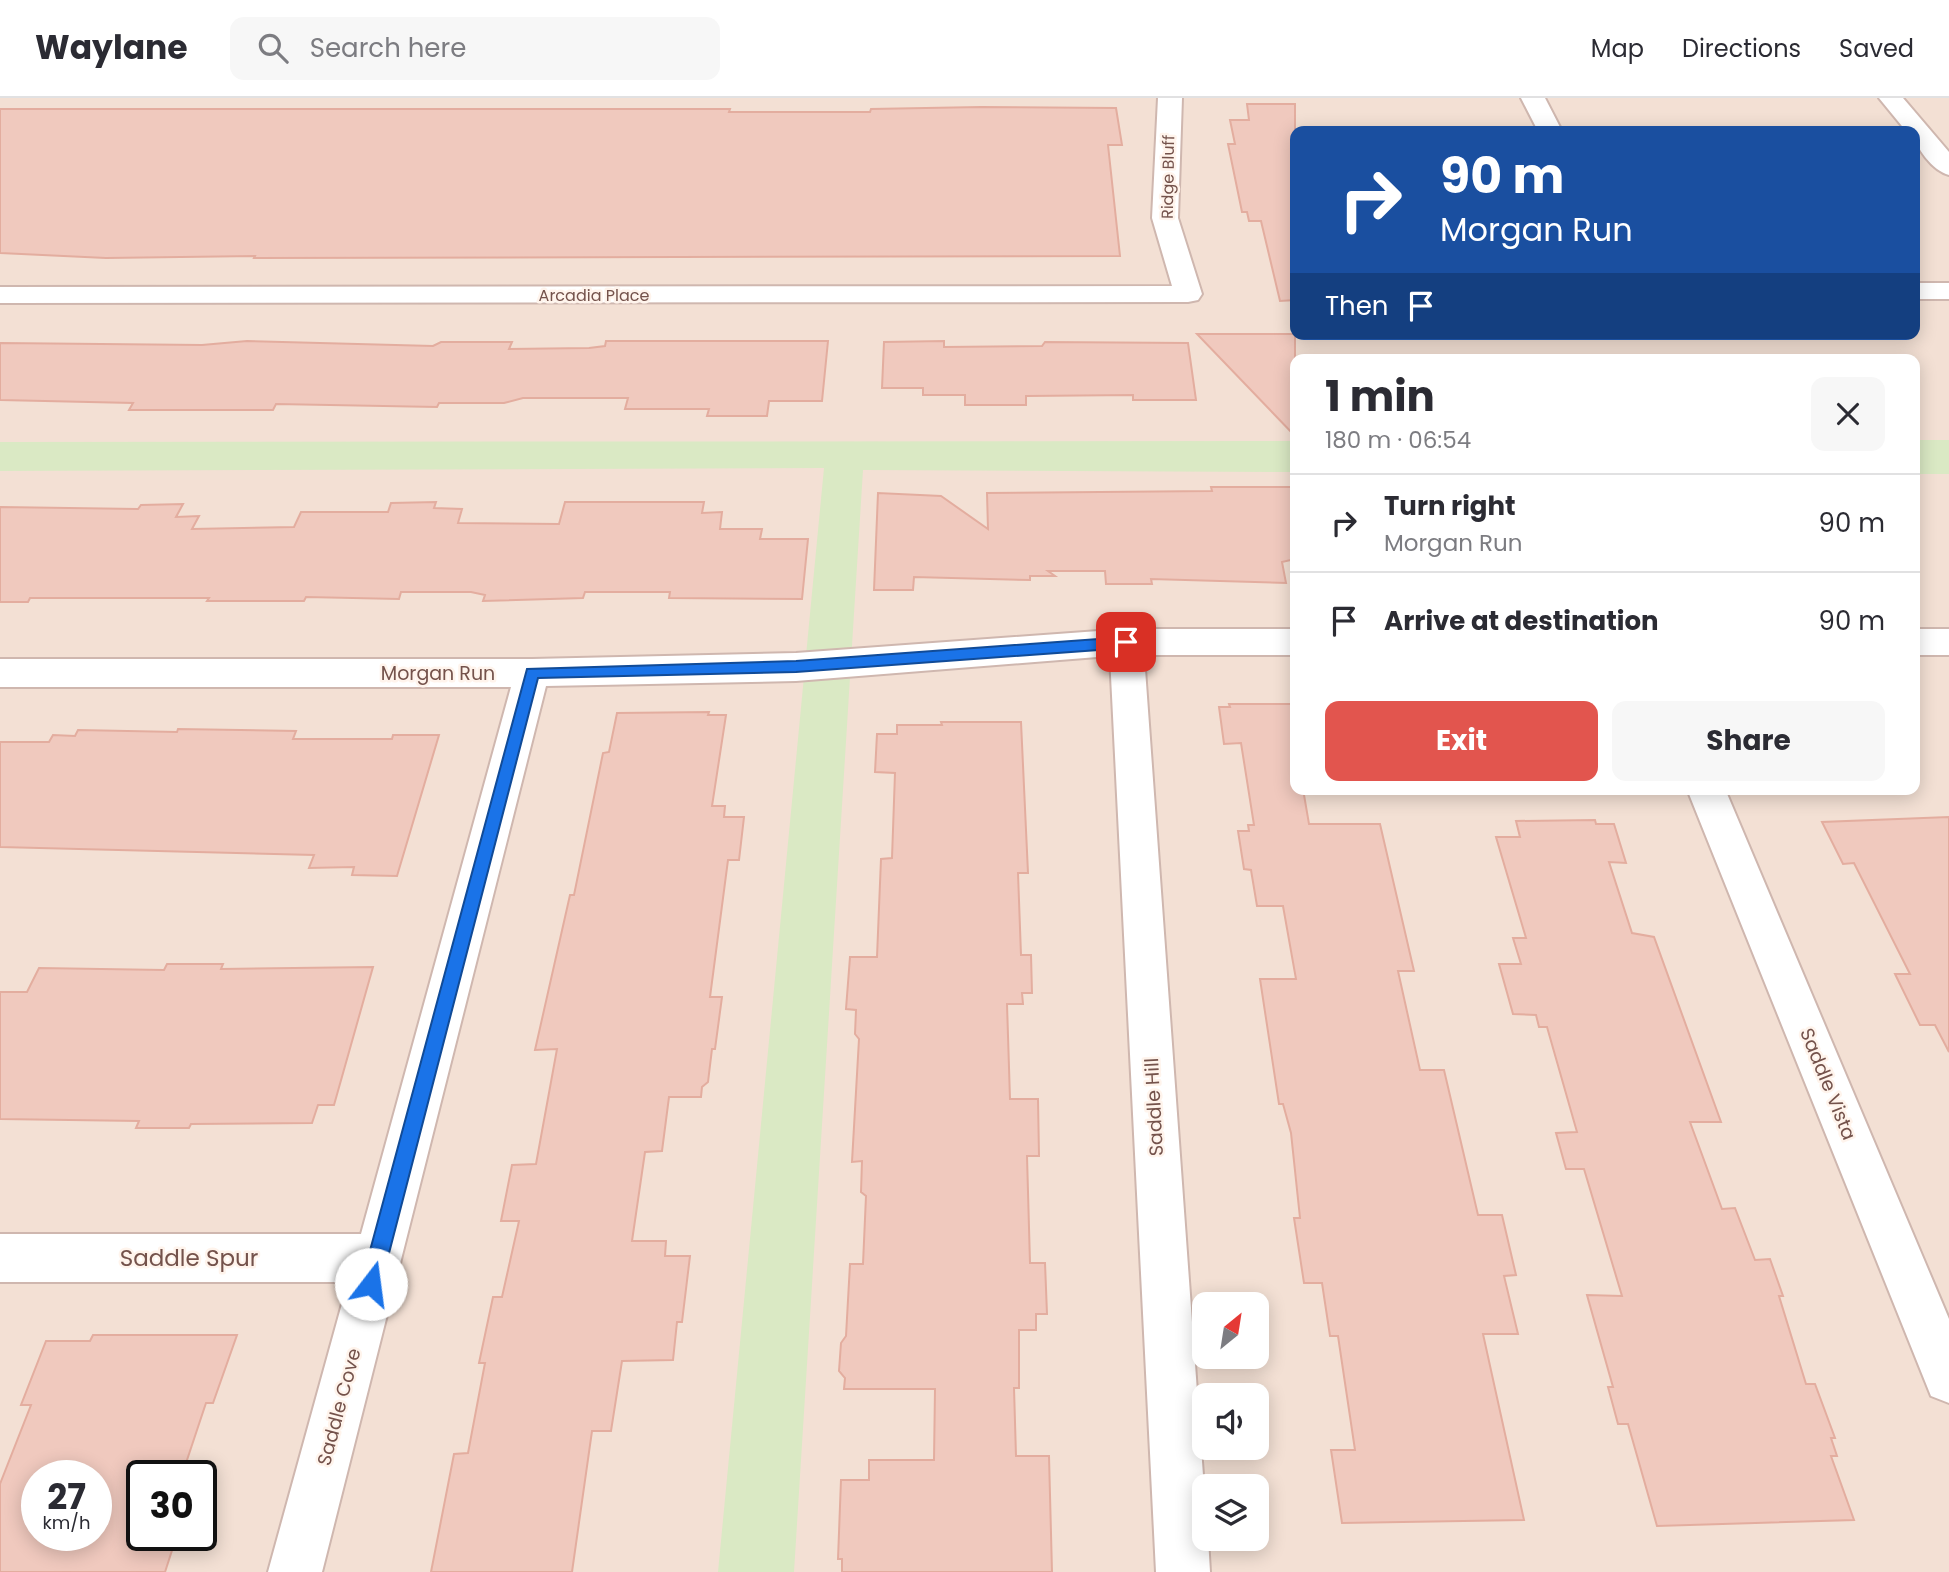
<!DOCTYPE html>
<html lang="en">
<head>
<meta charset="utf-8">
<style>
	body { margin:0; font-family:Poppins,sans-serif; background:#f7f7f7; color:#2b2b33; height:100vh; display:flex; flex-direction:column; font-size:26px; white-space:nowrap }
	* { box-sizing:border-box; margin:0 }
	p { font-size:23px; color:#7c7c81 }
	.icon { flex:none; width:38px; height:38px; fill:none; stroke:currentColor; stroke-width:2; stroke-linecap:round; stroke-linejoin:round }
	.map { position:relative; flex:1; overflow:hidden }
	.side { position:absolute; left:1290px; top:256px; width:630px; height:441px; display:flex; flex-direction:column; background:#fff; border-radius:14px; box-shadow:0 4px 18px #0003 }
	.side>* { flex:none }
	.guide { position:absolute; left:1290px; top:28px; width:630px; height:214px; border-radius:14px; box-shadow:0 4px 18px #0003; background:#1a4fa0; color:#fff; overflow:hidden }
	.needle { width:46px; rotate:30deg }
	.fabs { position:absolute; left:1192px; top:1194px; display:grid; gap:14px }
	.fabs a { display:grid; place-items:center; width:77px; height:77px; border-radius:14px; background:#fff; box-shadow:0 4px 18px #0003; font-size:35px }
	.speed { position:absolute; left:21px; top:1362px; display:flex; gap:14px; font-size:35px; font-weight:700; text-align:center }
	.speed>* { display:grid; place-content:center; width:91px; height:91px; border-radius:50%; background:#fff; box-shadow:0 4px 18px #0003; line-height:1 }
	.speed small { font-size:18px; font-weight:400 }
	.speed .limit { border:4px solid #111; border-radius:10px; background:#fff; color:#111 }
	.pin { position:absolute; display:grid; place-items:center; width:60px; height:60px; color:#fff; margin:-30px; border-radius:14px; box-shadow:0 4px 10px #0006 }
	.me { position:absolute; width:77px; margin:-38px; rotate:15deg; stroke-linejoin:round; filter:drop-shadow(0 0 5px #0008) }
	.turn { display:flex; align-items:center; gap:24px; height:147px; padding:0 35px; font-size:32px }
	.turn .icon { width:91px; height:91px; stroke-width:2.5 }
	.turn b { display:block; font-size:49px; line-height:60px }
	.then { display:flex; align-items:center; height:66px; padding:0 35px; background:#0003; gap:14px; font-size:26px }
	.round { display:grid; place-items:center; flex:none; width:74px; height:74px; border-radius:14px; background:#f7f7f7 }
	.head { display:flex; align-items:center; justify-content:space-between; height:119px; padding:0 35px }
	h1 { font-size:42px; font-weight:700; line-height:52px }
	.cta { display:flex; gap:14px; margin-top:auto; padding:14px 35px }
	.cta a { flex:1; height:80px; border-radius:14px; background:#e2554e; color:#fff; font-size:28px; font-weight:700; line-height:80px; text-align:center }
	.cta a+a { background:#f7f7f7; color:#2b2b33 }
	ul { padding:0; list-style:none }
	li { display:flex; align-items:center; gap:21px; height:98px; padding:0 35px; border-top:2px solid #e1e1e2 }
	li div { flex:1 }
	li b { display:block; font-size:26px }
	li em { font-style:normal }
	header { display:flex; align-items:center; gap:42px; box-sizing:border-box; height:98px; padding:0 35px; background:#fff; border-bottom:2px solid #e1e1e2 }
	header strong { font-size:33px }
	nav { display:flex; gap:38px; margin-inline-start:auto; font-size:24px }
	.search { width:490px; height:63px; background:#f7f7f7; display:flex; align-items:center; gap:18px; box-sizing:border-box; padding:0 24px; border-radius:14px; color:#7c7c81; font-size:26px }
	.map>svg:first-child { display:block }
</style>
</head>
<body>
<header>
<strong>Waylane</strong>
<div class="search"><svg class="icon" aria-label="search" viewBox="0 0 24 24"><circle cx="10" cy="10" r="6"/><path d="M15 15l6 6"/></svg>Search here</div>
<nav><a>Map</a><a>Directions</a><a>Saved</a></nav>
</header>
<div class="map">
<svg width="1949" height="1474" viewBox="0 0 1949 1474">
	<rect width="100%" height="100%" fill="#fcefe6"/>
	<path fill="#f3e0d4" fill-rule="evenodd" d="M0 0H1949V1474H0ZM1295 33H1914V236H1295ZM1295 261H1914V691H1295ZM1204 1206H1256V1258H1204ZM1204 1297H1256V1349H1204ZM37 1377H96V1437H37ZM142 1377H201V1437H142ZM1204 1388H1256V1440H1204Z"/>
	<path fill="#dae9c4" d="M1915 342H1949V376H1915Z
		M1295 343V374L863 372 794 1474H718L824 370 0 373V344Z"/>
	<path fill="#f0c9be" stroke="#e3ad9f" stroke-width="2" fill-rule="evenodd" d="M1247 6H1295V202L1280 203 1261 123H1249L1247 114H1242L1228 46H1235L1230 22H1249Z
		M981 9 1116 10 1122 47H1108L1120 158 254 160 255 158 106 160 0 155V11H730L729 14H870L871 11Z
		M1197 236H1295V338Z
		M247 243 433 248 441 244H512L509 251 589 250 605 248 606 243H828L822 303H769L767 318H707L709 311H625L628 300H523L504 305H439L437 309 276 306 273 312H129L133 305 0 302V245L202 247Z
		M944 243V249L1042 248 1045 244 1188 245 1196 302H1133V297L1026 298V307H965V297H923V290H882L884 244Z
		M1211 389H1295V461L1282 464 1286 485 1151 481 1152 486H1106L1105 473H1048L1055 478H1030V482L914 479 913 492H874L878 395 941 398 988 431 987 395 1212 393Z
		M436 404 434 410 462 411 458 425 559 426 565 404H704L702 415 722 414 720 431H762L760 441H808L802 501 669 500 670 494H585L583 500 483 503 485 497 471 494H401L399 501 306 499 304 503H207L209 500H30L28 504H0V409L138 411 141 407 183 406 176 419 199 418 192 431 294 429 301 414H388L391 405Z
		M1229 606H1295V691H1303L1309 726H1380L1414 873H1398L1420 972H1444L1478 1117H1502L1516 1177 1504 1178 1518 1236H1483L1524 1422 1342 1425 1331 1352H1355L1338 1238H1330L1322 1185H1304L1294 1120H1300L1291 1035 1283 1006H1279L1260 881H1296L1283 808H1257L1251 772 1244 771 1238 733H1249L1248 727H1254L1241 645 1224 646 1219 609H1230Z
		M709 614 708 617H726L712 708H725L724 719H744L739 762H728L710 899H722L715 951H712L708 984 702 989 701 999H669L662 1053 645 1054 632 1143H666L665 1158H690L682 1224H677L673 1262 622 1263 611 1333H592L572 1474H431L454 1356 468 1355 485 1265H479L493 1199H502L519 1123H501L512 1067 536 1066 557 951 535 952 570 797H574L603 655 609 654 617 615Z
		M941 624H1021L1028 775H1018L1021 857H1031L1032 895H1022L1023 906H1007L1010 1001H1038L1039 1058H1027L1030 1165H1045L1047 1216H1036V1232H1019V1290H1014L1016 1358H1049L1052 1474H842V1461H838L841 1382H869V1362H934L935 1291H844L845 1280 839 1273 841 1245 846 1238 850 1166H863L866 1098 861 1094 862 1063 852 1064 859 941 855 936 856 912 846 911 850 859H877L881 761 892 760 895 675 875 674 877 636H897V627H942Z
		M178 631 296 633 293 641H392L393 637H439L397 778 352 777 354 769 309 770 314 757 0 749V644H49L53 637 75 638 78 632 177 634Z
		M1949 719V954L1935 927H1920L1895 876H1910L1854 765 1843 766 1822 724Z
		M1595 722 1596 726H1614L1626 765 1609 764 1632 835 1654 839 1721 1024H1690L1722 1111 1735 1110 1755 1162 1770 1161 1783 1198H1779L1806 1286H1815L1835 1340H1831L1837 1358H1831L1854 1422 1657 1428 1628 1326H1618L1608 1289H1613L1587 1197 1622 1198 1584 1071H1566L1556 1035 1577 1034 1547 929H1539L1536 917 1513 916 1499 866H1521L1513 840H1526L1496 739H1520L1516 723Z
		M167 866H223L221 871 373 869 334 1007H318L312 1025 191 1026 189 1030H136L139 1023 0 1021V894H27L39 870 164 872Z
		M93 1237H237L213 1305H206L182 1377H142V1437H177L165 1474H0V1386L31 1307H21L46 1243H90ZM37 1377H96V1437H37Z"/>
	<g fill="none" stroke-linecap="round" stroke-linejoin="round">
		<defs>
			<path id="street" d="M1158 0H1182L1178 120 1202 196 1198 202 1188 204 0 205V189L1172 188 1152 120Z
				M1521 0H1545L1562 33H1538Z
				M1879 0H1903L1949 54V77C1933 73 1914 49 1914 33H1906Z
				M1914 185H1949V201H1914Z
				M1126 531H1295V557H1144L1204 1391V1440H1208L1210 1474H1156L1110 558 796 583 546 588 322 1474H268L348 1184H0V1136H361L511 589H0V561H532L796 555Z
				M1914 531H1949V557H1914Z
				M1687 691H1725L1949 1221V1305L1931 1298Z"/>
		</defs>
		<use href="#street" stroke="#cfb7af" stroke-width="4"/>
		<use href="#street" fill="#fff" fill-rule="evenodd"/>
	</g>
	<path fill="#1a73e8" stroke="#114b97" stroke-width="2" d="M1126 539 1133 544 1126 550 796 574 538 580 381 1186 378 1194 371 1196 364 1194 361 1186 527 571 796 563Z"/>
	<g text-anchor="middle" dominant-baseline="central" stroke-width="5" stroke-linejoin="round" paint-order="stroke">
		<g font-size="16" fill="#74524b" stroke="#fff4ec">
			<text transform="translate(1168 79) rotate(-89)">Ridge Bluff</text>
			<text x="594" y="197">Arcadia Place</text>
		</g>
		<g font-size="19" fill="#74524b" stroke="#fff4ec">
			<text x="438" y="575">Morgan Run</text>
			<text transform="translate(1828 986) rotate(68)">Saddle Vista</text>
			<text transform="translate(1154 1009) rotate(-93)">Saddle Hill</text>
			<text transform="translate(339 1309) rotate(-75)">Saddle Cove</text>
		</g>
		<g font-size="23" fill="#74524b" stroke="#fff4ec">
			<text x="189" y="1160">Saddle Spur</text>
		</g>
	</g>
</svg>
<div class="fabs">
<a><svg class="needle" viewBox="-14 -14 28 28"><path d="M0-13l5 13h-10z" fill="#e53935"/><path d="M0 13l5-13h-10z" fill="#7c7c81"/></svg></a>
<a><svg class="icon" aria-label="sound" viewBox="0 0 24 24"><path d="M4 9h4l5-4v14l-5-4H4zM17 9q2 3 0 6"/></svg></a>
<a><svg class="icon" aria-label="layers" viewBox="0 0 24 24"><path d="M12 4l9 5-9 5-9-5zM3 14l9 5 9-5"/></svg></a>
</div>
<div class="speed"><div>27<small>km/h</small></div><div class="limit">30</div></div>
<div class="pin" style="left:1126px;top:544px;background:#d93025"><svg class="icon" aria-label="arrive" viewBox="0 0 24 24"><path d="M6 21V4h12l-3 4 3 4H6"/></svg></div>
<svg class="me" style="left:371px;top:1186px" viewBox="-20 -20 40 40"><circle r="19" fill="#fff"/><path d="M0-13L10 11 0 6-10 11z" fill="#1a73e8"/></svg>
<div class="guide">
<div class="turn"><svg class="icon" aria-label="right" viewBox="0 0 24 24"><path d="M7 20v-9h11M14 6l5 5-5 5"/></svg><div><b>90 m</b>Morgan Run</div></div>
<div class="then">Then<svg class="icon" aria-label="arrive" viewBox="0 0 24 24"><path d="M6 21V4h12l-3 4 3 4H6"/></svg></div>
</div>
<section class="side">
<div class="head"><div><h1>1 min</h1><p>180 m · 06:54</p></div><a class="round"><svg class="icon" aria-label="close" viewBox="0 0 24 24"><path d="M6 6l12 12M18 6L6 18"/></svg></a></div>
<ul>
<li><svg class="icon" aria-label="right" viewBox="0 0 24 24"><path d="M7 20v-9h11M14 6l5 5-5 5"/></svg><div><b>Turn right</b><p>Morgan Run</p></div><em>90 m</em></li>
<li><svg class="icon" aria-label="arrive" viewBox="0 0 24 24"><path d="M6 21V4h12l-3 4 3 4H6"/></svg><div><b>Arrive at destination</b></div><em>90 m</em></li>
</ul>
<div class="cta"><a>Exit</a><a>Share</a></div>
</section>
</div>
</body>
</html>
